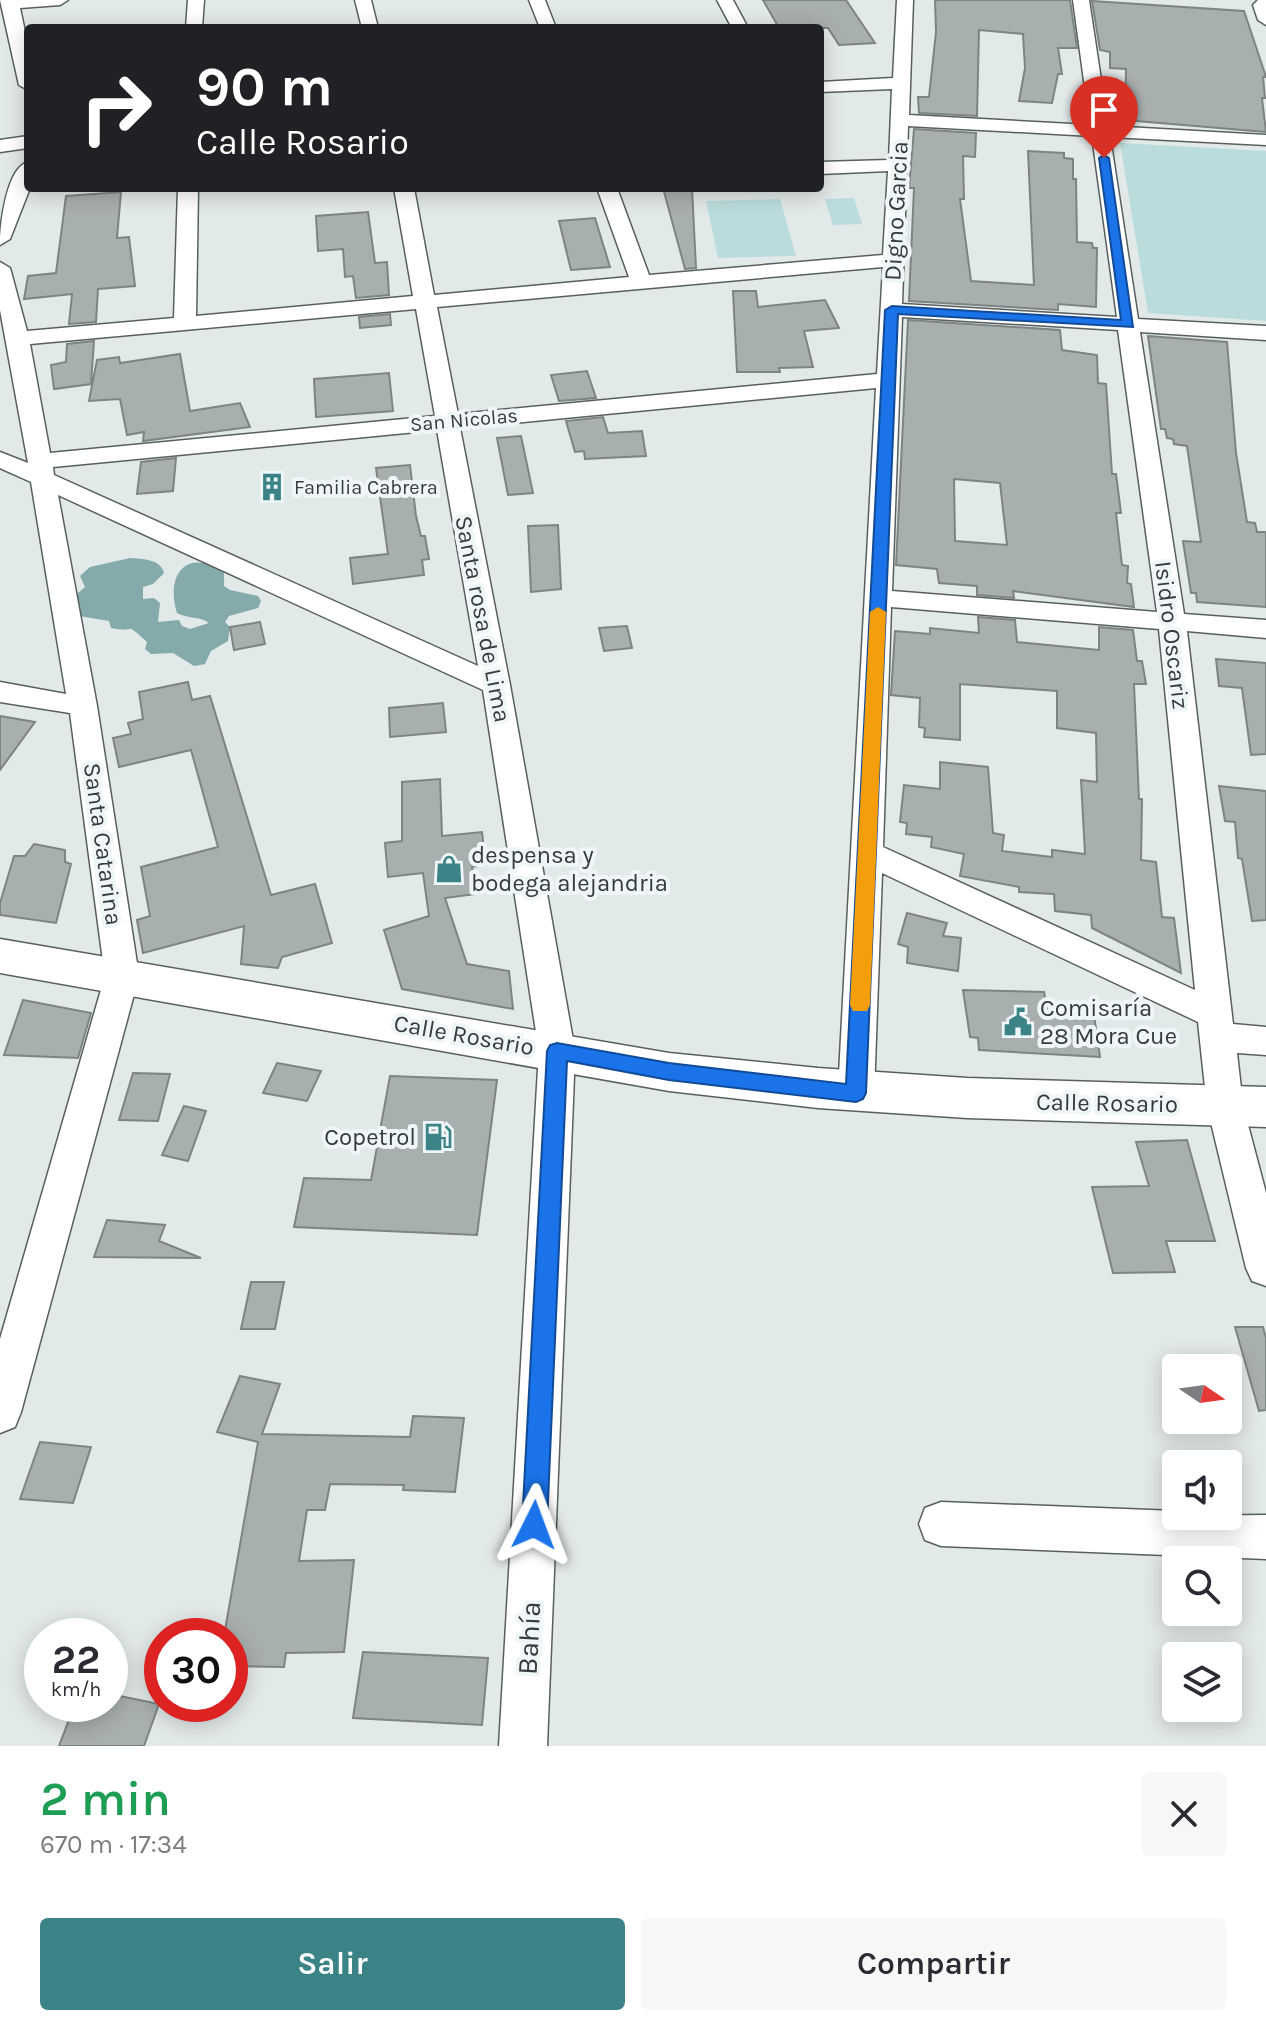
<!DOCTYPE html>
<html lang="es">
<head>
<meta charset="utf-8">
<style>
	body { margin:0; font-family:Karla,sans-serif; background:#f7f7f7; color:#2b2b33; height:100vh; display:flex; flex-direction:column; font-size:30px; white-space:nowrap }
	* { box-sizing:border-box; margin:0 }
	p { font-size:26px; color:#7c7c81 }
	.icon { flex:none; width:44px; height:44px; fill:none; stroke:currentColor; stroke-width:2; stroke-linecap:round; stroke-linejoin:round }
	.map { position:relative; height:1746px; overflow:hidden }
	.panel { display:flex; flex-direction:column; background:#fff; flex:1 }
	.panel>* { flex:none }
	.top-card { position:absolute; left:24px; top:24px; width:800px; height:168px; border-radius:8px; box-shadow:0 4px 20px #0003; background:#202124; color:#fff; overflow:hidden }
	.needle { width:52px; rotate:103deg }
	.controls { position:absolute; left:1162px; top:1354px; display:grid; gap:16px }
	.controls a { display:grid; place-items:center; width:80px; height:80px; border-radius:8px; background:#fff; box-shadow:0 4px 20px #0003; font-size:40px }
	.speed { position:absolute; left:24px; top:1618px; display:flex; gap:16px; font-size:40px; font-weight:700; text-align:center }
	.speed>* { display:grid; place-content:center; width:104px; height:104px; border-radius:50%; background:#fff; box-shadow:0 4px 20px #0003; line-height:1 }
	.speed small { font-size:20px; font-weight:400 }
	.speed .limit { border:12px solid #d22; background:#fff; color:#111 }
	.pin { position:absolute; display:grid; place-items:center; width:68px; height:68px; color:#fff; margin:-82px -34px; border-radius:50% 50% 50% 0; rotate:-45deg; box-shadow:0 0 8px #0007 }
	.pin .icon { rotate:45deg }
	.me { position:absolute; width:88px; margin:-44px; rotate:3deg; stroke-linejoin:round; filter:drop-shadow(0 0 6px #0008) }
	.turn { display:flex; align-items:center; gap:28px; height:168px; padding:0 40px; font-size:36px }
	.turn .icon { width:104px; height:104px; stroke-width:2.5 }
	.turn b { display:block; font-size:56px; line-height:68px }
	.round { display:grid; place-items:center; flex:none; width:84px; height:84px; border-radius:8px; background:#f7f7f7 }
	.head { display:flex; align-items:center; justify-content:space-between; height:136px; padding:0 40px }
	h1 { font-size:48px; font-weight:600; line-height:60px; color:#1e9e55 }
	.primary-button { display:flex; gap:16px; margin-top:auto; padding:16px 40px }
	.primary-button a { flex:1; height:92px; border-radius:8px; background:#3b8387; color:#fff; font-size:32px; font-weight:600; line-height:92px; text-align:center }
	.primary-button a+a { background:#f7f7f7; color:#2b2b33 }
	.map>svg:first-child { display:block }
</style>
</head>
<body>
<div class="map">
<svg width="1266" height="1746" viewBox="0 0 1266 1746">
	<rect width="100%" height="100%" fill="#e2e9e9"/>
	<path fill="#bbdcdd" d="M1120 143 1266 151V321L1148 313Z
		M854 198 862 224 833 225 825 199Z
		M780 199 796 256 718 258 706 201Z"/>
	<path fill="#84aaab" d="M130 558C143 559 161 559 164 573L153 584 143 587V599L154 598 160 603 158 622 179 620 182 626 190 629 209 623C200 616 187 619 177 613 165 575 187 546 224 573V586L230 590 258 596 261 601 258 608 229 616 225 622 230 627 228 641 211 651 205 664 194 666 173 653 151 654 145 649 147 642C123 620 138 634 111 628L109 621 73 615 71 599 85 587 80 576 90 567Z"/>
	<path fill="#a8afaf" stroke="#7d8484" stroke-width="2" fill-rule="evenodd" d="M763 0H846L875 43 839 45 828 28H779Z
		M935 0H1070L1077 48H1058L1062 74H1058L1052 103 1019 101 1025 68 1023 34 979 30 977 116 919 113 918 97H929L936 32Z
		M1092 1 1244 11 1266 77H1263L1265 98H1262L1266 132 1125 120 1126 69 1110 68V52L1100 50Z
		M914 129 976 133 975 157 963 156 964 199H960L971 281 1034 285 1028 151 1064 153V158L1073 159V179H1076L1077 242 1092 243 1093 248H1097L1096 307 1058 304V310L909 301 914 188H909Z
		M663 188H692L696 268 685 269Z
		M121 192 117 238 129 237 135 286 98 289 96 322 69 324 72 294 24 299 28 276 56 273 66 196Z
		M368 212 375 263 387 262 389 295 356 298 353 276 345 277 343 249 318 251 316 216Z
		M595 218 610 267 571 270 559 221Z
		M733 291H756L758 307 825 300 839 328 804 331 813 367 779 368 780 372H737Z
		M390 314 391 325 360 328 359 317Z
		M908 320 1060 330 1062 350 1097 355 1098 383 1106 384 1112 474H1116L1121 513H1116L1122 565 1128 566 1127 583 1131 584 1134 607 1013 591 1014 598 977 595V586L939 583 937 569 896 565ZM954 479 1000 483 1007 545 955 541Z
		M1148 336 1227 342 1236 453 1247 522 1255 523 1257 532H1266V607L1197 602 1196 593H1191L1183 541 1201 542 1187 446 1174 444 1173 439 1167 438 1165 429H1161Z
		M94 341 91 384 54 389 51 365 66 362 67 344Z
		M180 354 190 411 240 403 250 427 143 441 144 432 127 435 120 399 89 401 97 360 119 357 120 363Z
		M587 371 596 398 559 401 551 375Z
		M389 373 393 411 316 417 314 379Z
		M603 417 608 433 642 431 646 456 585 459 584 451 575 452 566 421Z
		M521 436 533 493 508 495 497 438Z
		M176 458 173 491 137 494 141 462Z
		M410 465 416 516 421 536H425L429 559 422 560 424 575 353 584 350 558 388 554 376 468Z
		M558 525 561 589 531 592 528 526Z
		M978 617 1015 620 1017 642 1099 650V627L1133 630 1137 661H1142L1146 684H1134L1139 799H1142L1141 860 1156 862 1162 917 1174 918 1181 973 1092 928 1091 915 1055 911 1054 894 1019 892V887L960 876 964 854 931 847 932 837 906 834 907 823 900 822 904 785 940 789V762L988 767 993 833 1004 835 1002 851 1052 857V850L1085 854 1081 780 1097 782 1096 733 1057 728V691L960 684V740L924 737 925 728 919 727 920 698 891 695 895 631 930 634V628L979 633Z
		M260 622 265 644 234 650 230 627Z
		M627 626 632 648 604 651 599 628Z
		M1216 659 1266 663V754L1251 755 1242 688 1219 686Z
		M188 682 192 700 210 696 271 895 315 884 332 943 282 957 278 968 241 964 244 926 143 953 137 920 150 916 141 867 218 847 191 750 119 767 113 738 131 734 128 723 143 719 139 692Z
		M443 703 446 732 390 737 389 708Z
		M0 716 35 722 0 770Z
		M440 779 442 836 482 832 486 865 472 867 476 894 445 898 467 964 509 971 513 1009 402 989 384 930 429 916 423 873 388 877 385 843 402 841V782Z
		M1219 786 1266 791V920L1252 921 1242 859 1238 858 1235 822 1225 821Z
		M34 844 65 850V862L71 864 56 923 0 915V903L14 856H25Z
		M907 913 947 923 943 936 961 938 958 971 907 963 908 947 898 944Z
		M963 990 1044 992 1048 1012 1094 1015 1100 1057 979 1050 978 1038 970 1037Z
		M23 1000 91 1013 78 1058 4 1055Z
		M277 1063 321 1071 307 1101 263 1093Z
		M133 1073 170 1074 158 1121 119 1120Z
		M390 1076 497 1080 477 1235 294 1227 304 1178 371 1180Z
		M184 1106 206 1111 188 1161 162 1155Z
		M1187 1140 1215 1241H1166L1175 1272 1113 1273 1092 1187 1149 1186 1136 1142Z
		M107 1220 165 1225 159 1241 201 1258 94 1257Z
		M251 1282H284L275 1329H241Z
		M1235 1327H1263L1266 1338V1410L1259 1411Z
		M240 1376 280 1384 262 1434 410 1437 413 1416 464 1418 455 1492 403 1490 404 1485 330 1484 325 1510H307L299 1561 354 1560 344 1652 286 1653 284 1667 230 1666V1636H224L258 1442 217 1432Z
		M40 1442 91 1447 73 1503 20 1499Z
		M363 1652 488 1658 482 1725 353 1718Z
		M110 1694 159 1704 144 1746H59L75 1704H110Z"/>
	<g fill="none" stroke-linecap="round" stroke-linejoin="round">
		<defs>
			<path id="minor" d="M0 0H68L60 5 20 8 28 46V90L19 85Z
				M188 0H204L202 28H186Z
				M355 0H371L378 28H362Z
				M529 0H545L556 28H540Z
				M717 0H733L748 28H732Z
				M897 0H913L909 115 1090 125 1073 0H1089L1108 126 1266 135V145L1110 137 1138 319 1266 326V340L1140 332 1184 614 1266 620V638L1187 631 1233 1024 1266 1027V1055L1237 1053 1243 1106 1266 1193V1286L1252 1281 1246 1268 1207 1106 1198 1022 882 873 874 1093 869 1104 856 1108 843 1104 838 1093 876 388 460 428 510 685 575 1051 547 1746H499L539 1051 483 690 58 495 97 706 139 976 21 1412 15 1427 0 1433V1339L105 976 70 713 0 702V682L66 694 31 482 0 468V452L28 463 0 310V262L10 268 27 331 174 318 178 188H198L196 316 413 296 394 188H414L434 295 629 277 597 188H617L649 275 883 255 888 171 820 174V162L889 160 892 89 820 92V82L893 78ZM908 126 1092 136 1117 317 902 304ZM883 267 877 374 458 414 437 307ZM416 309 435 416 50 453 30 344ZM902 317 1118 330 1157 612 892 591ZM437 430 478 666 54 475 53 467ZM891 607 1159 629 1195 990 883 847Z
				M1258 0H1266V25L1258 20 1253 5Z
				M28 136V148L0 152V140Z
				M28 162 30 188 10 239 0 245C0 226 6 168 28 162Z
				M941 1502 1176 1511V1516L1266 1515V1559L941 1546 925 1540 919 1524 925 1508Z"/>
			<path id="major" d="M0 939 669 1053 818 1068 967 1078 1266 1087V1127L967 1118 818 1108 669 1091 0 973Z"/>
		</defs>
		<use href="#minor" stroke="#595f5f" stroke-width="3"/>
		<use href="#major" stroke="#595f5f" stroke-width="3"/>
		<use href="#minor" fill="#fff" fill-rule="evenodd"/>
		<use href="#major" fill="#fff" fill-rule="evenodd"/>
	</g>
	<path fill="#1a73e8" stroke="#114b97" stroke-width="2" d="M1104 155 1109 158 1133 327 898 314 866 1093 863 1099 856 1102 669 1080 567 1061 547 1525 543 1534 534 1538 525 1534 522 1525 547 1051 550 1045 557 1043 669 1063 846 1084 885 310 892 306 1121 320 1099 158Z"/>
	<path fill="#f59e0b" d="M878 607 886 612 870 1005 867 1011H853L850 1005 870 612Z"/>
	<defs>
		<symbol id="building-bare" viewBox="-9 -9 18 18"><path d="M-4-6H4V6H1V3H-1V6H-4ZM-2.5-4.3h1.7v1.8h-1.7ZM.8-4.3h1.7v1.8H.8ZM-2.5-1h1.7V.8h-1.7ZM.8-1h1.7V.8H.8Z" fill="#3b8387" stroke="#eff6f7" stroke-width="2.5" paint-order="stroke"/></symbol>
		<symbol id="shop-bare" viewBox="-9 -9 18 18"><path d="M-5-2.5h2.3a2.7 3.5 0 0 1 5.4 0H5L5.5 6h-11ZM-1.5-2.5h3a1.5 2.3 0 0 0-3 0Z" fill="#3b8387" stroke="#eff6f7" stroke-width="2.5" paint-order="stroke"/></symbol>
		<symbol id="civic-bare" viewBox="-9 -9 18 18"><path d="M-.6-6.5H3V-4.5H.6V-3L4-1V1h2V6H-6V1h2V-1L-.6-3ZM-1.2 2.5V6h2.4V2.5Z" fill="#3b8387" stroke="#eff6f7" stroke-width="2.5" paint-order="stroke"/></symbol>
		<symbol id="fuel-bare" viewBox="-9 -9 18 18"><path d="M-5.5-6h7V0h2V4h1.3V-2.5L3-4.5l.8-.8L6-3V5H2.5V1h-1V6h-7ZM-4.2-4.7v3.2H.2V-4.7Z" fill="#3b8387" stroke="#eff6f7" stroke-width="2.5" paint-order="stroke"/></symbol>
	</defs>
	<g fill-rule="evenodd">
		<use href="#building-bare" x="252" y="467" width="40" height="40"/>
		<use href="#shop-bare" x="429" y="849" width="40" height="40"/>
		<use href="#civic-bare" x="998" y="1002" width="40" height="40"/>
		<use href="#fuel-bare" x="418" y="1117" width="40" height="40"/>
	</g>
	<g text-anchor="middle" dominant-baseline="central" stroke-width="8" stroke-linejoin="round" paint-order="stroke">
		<g font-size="20" fill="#383a3b" stroke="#eff6f7">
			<text transform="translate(464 420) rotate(-5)">San Nicolas</text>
		</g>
		<g font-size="20" fill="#383a3b" stroke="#eff6f7" text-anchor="start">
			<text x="294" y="487">Familia Cabrera</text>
		</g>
		<g font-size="24" fill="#383a3b" stroke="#eff6f7">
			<text transform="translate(896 211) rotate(-87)">Digno Garcia</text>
			<text transform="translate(483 619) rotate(79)">Santa rosa de Lima</text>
			<text transform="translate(1172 635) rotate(83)">Isidro Oscariz</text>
			<text transform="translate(103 844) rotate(82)">Santa Catarina</text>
			<text transform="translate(464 1035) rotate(10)">Calle Rosario</text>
			<text transform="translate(1107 1103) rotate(1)">Calle Rosario</text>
		</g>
		<g font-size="24" fill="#383a3b" stroke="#eff6f7" text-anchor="start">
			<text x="471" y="855">despensa y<tspan x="471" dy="28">bodega alejandria</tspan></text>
			<text x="1040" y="1008">Comisaría<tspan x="1040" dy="28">28 Mora Cue</tspan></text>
			<text x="416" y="1137" text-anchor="end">Copetrol</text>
		</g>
		<g font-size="28" fill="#383a3b" stroke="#eff6f7">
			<text transform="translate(529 1638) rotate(-87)">Bahía</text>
		</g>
	</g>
</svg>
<div class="controls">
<a><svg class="needle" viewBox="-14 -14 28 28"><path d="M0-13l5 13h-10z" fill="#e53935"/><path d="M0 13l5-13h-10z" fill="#7c7c81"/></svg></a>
<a><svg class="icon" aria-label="sound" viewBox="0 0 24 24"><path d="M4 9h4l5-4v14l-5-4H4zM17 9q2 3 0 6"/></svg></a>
<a><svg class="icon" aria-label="search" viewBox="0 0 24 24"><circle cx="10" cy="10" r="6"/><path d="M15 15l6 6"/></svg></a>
<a><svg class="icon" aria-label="layers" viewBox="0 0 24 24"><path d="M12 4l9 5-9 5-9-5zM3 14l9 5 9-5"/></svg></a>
</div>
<div class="speed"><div>22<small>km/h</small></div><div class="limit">30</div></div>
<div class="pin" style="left:1104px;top:158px;background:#d93025"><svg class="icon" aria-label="arrive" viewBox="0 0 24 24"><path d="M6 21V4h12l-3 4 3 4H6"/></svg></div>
<svg class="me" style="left:534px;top:1525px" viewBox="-20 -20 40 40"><path d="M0-17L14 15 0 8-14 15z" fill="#1a73e8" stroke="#fff" stroke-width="4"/></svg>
<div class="top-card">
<div class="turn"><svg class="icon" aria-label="right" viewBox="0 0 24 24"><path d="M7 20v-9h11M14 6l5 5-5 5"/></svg><div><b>90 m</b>Calle Rosario</div></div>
</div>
</div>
<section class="panel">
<div class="head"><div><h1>2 min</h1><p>670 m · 17:34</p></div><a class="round"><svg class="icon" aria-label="close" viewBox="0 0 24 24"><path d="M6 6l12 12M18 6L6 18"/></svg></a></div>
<div class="primary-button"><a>Salir</a><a>Compartir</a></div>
</section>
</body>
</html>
